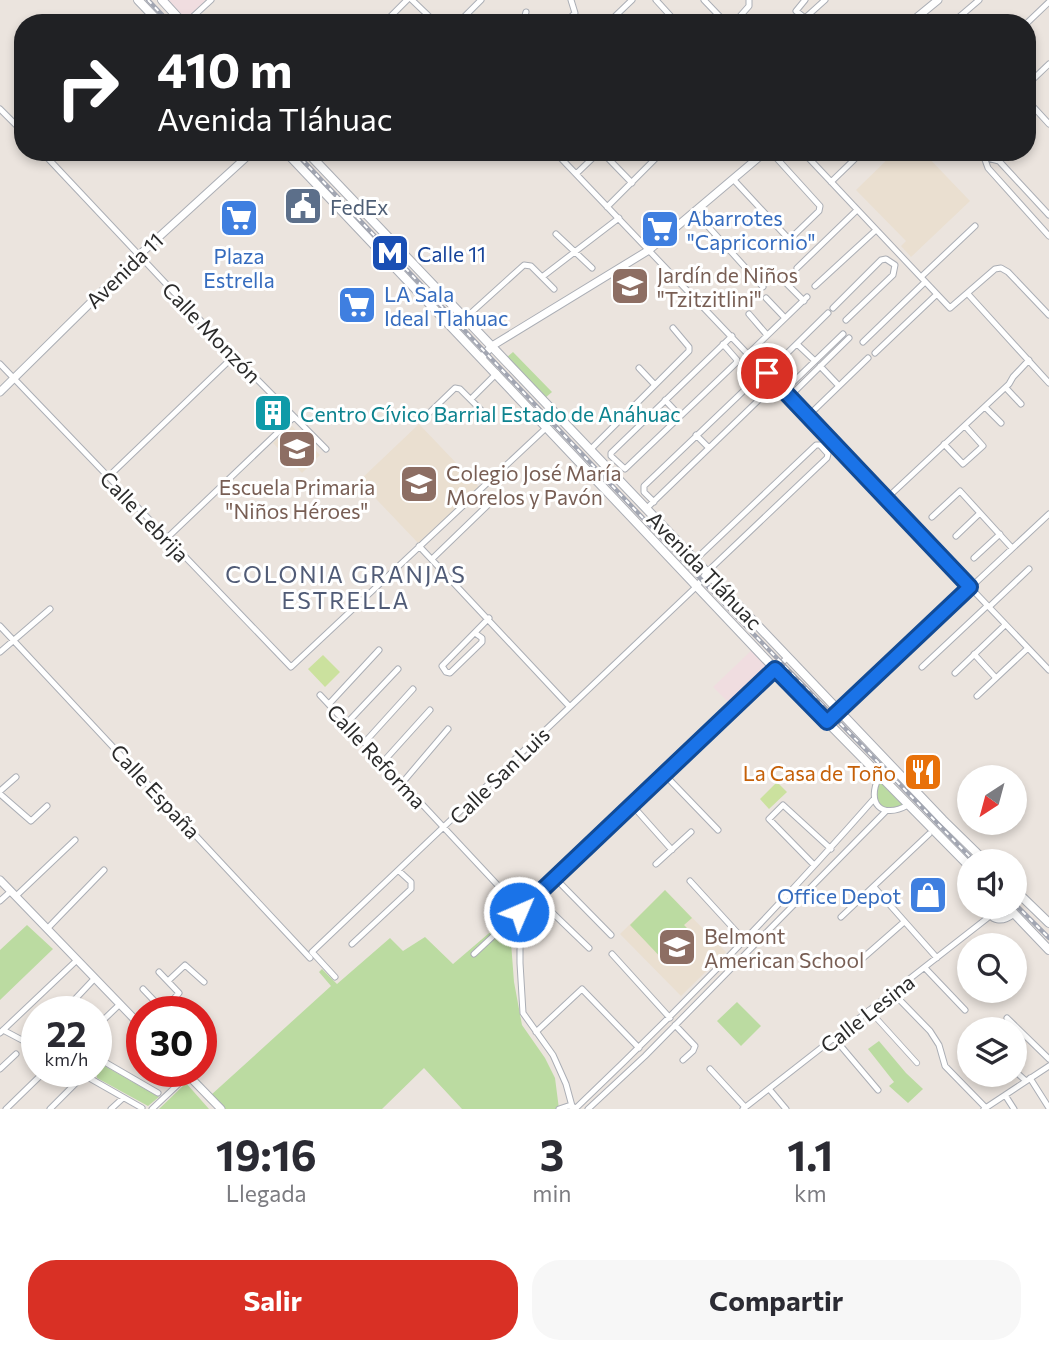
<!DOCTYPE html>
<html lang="es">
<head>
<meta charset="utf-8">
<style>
	body { margin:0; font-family:Commissioner,sans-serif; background:#f7f7f7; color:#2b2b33; height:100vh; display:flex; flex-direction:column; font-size:26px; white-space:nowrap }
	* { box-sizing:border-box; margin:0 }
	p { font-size:23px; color:#7c7c81 }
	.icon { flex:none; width:38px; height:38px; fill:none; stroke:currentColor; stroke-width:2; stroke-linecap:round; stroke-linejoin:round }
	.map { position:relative; height:1109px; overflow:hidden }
	.details { display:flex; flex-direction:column; background:#fff; flex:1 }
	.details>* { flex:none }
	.banner { position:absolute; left:14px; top:14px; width:1022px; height:147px; border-radius:28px; box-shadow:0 4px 10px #0003; background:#202124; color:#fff; overflow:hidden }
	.needle { width:46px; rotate:216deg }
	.buttons { position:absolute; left:957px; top:765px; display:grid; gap:14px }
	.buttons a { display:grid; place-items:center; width:70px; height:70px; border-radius:50%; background:#fff; box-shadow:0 4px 10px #0003; font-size:35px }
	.speed { position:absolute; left:21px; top:996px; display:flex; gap:14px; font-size:35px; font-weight:700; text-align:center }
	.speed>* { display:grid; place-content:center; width:91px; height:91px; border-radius:50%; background:#fff; box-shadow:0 4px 10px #0003; line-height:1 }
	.speed small { font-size:18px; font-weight:400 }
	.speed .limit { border:10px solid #d22; background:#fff; color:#111 }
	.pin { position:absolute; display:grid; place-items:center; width:60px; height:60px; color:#fff; margin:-30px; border:4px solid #fff; border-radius:50%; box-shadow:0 2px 7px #0007 }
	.me { position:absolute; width:77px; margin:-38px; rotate:45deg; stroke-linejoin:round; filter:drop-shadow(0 0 5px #0008) }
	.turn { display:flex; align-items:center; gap:24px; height:147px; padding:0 28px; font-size:32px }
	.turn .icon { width:91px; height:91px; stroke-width:2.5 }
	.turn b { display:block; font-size:49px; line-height:60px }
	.eta { display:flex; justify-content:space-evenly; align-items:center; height:119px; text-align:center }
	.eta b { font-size:42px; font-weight:700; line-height:49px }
	.action { display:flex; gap:14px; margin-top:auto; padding:14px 28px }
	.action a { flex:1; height:80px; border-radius:28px; background:#d93025; color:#fff; font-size:28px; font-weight:700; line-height:80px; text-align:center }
	.action a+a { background:#f7f7f7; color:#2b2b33 }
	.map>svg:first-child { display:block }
</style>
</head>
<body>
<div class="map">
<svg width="1049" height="1109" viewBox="0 0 1049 1109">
	<rect width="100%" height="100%" fill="#ebe4de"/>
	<path fill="#eadfd0" d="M895 152H923L970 201 911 257 901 246 906 241 856 190Z
		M639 266 648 276 630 293 617 279Z
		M419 424 479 487 419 544 359 481Z
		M291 425 320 455 302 473 273 443Z
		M665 890 726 952 681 996 620 934Z"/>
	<path fill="#f0dde0" d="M165 0H204L205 1 185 21Z
		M754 648 769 664 729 703 713 687Z"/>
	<path fill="#bbdba1" d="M513 352 552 392 545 398 506 358Z
		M880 780 903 804 899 808 885 809 876 801 877 788Z
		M665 890 692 918 684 925 694 935 666 963 630 925Z
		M509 916 514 982 522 1025 545 1058 555 1078 559 1109H462L424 1068 382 1109H225L211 1095 331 986 319 972 322 969 337 984 390 938 403 951 425 937 453 964Z
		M27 925 53 949 0 1000V950Z
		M737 1002 761 1026 741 1046 717 1021Z
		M879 1041 906 1073 923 1089 908 1103 889 1086 894 1082 868 1049Z
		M103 1065 159 1097 148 1106 97 1078 96 1070Z
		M186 1083 209 1109H159Z"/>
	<path fill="#cbe19e" d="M323 655 340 672 325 687 308 669Z
		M777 782 787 792 769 809 760 799Z"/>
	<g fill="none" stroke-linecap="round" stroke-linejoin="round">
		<defs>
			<path id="pedestrian" d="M869 1010 917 1063"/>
			<path id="minor" d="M412 0 436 23
				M656 0 677 23
				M704 0 726 23
				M805 0 796 11 805 18 825 0
				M567 21 575 13 571 0
				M186 23 211 0
				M384 23 407 0
				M458 23 481 0
				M523 23 526 12
				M608 23 632 0
				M734 23 749 6V0
				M956 23 958 18 979 0
				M1027 23 1049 2
				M1027 85 1049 64
				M1027 100 1049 124
				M0 109 23 132
				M42 152 234 356 326 449
				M555 152 1049 670
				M602 152 632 183
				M803 152 950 308 995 269 1001 268 1008 272 1049 315
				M980 152 984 157 999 161 1049 215
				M984 157 988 168 1049 236
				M576 174 599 152
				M733 179 786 236 791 238 819 211 820 206 771 152
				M831 182 862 152
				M607 207 662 152
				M695 212 763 287
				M556 234 592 268
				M797 268 857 210
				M542 277 619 218
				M921 277 975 226
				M784 281 804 301
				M815 286 876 230
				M968 294 1049 383
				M766 298 785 318
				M833 308 881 260 886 259 895 265 893 275 846 320
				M749 314 767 335
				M450 325 472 312 524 265 531 266 554 289
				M863 342 925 282
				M723 344 737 360 736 363 625 469 611 456V453L732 336
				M797 344 815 361
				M749 353 807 297
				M875 353 936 295
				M0 364 291 667 547 427
				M820 366 839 386
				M639 368 655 385
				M767 373 828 313
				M1006 388 1021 404
				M784 391 843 334
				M790 396 849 338
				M471 399 497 373
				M665 400 680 416
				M985 407 1001 423
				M427 415 455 388 460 389 486 415
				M808 416 868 358
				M696 435 709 448
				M944 444 963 464 983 446 965 426
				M590 450 689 351V347L673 328
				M108 477 234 356
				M886 499 1009 384 1013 377 1029 360
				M646 509 650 505 767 392 768 389 756 379 644 486V492L654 502
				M932 517 960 491 1012 548
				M956 536 980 513
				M167 538 294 417
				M419 546 569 706
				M974 558 1000 534
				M432 559 491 502
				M989 607 1029 569
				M0 626 310 958
				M475 633 482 638V642L450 673 446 672 442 666 489 618
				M0 652 50 609
				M974 654 996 678
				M922 667 987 606
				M955 673 1005 625
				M320 695 520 909
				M977 696 1028 648
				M329 704 379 650
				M827 722 1049 514
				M347 723 398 669
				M365 742 413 689
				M383 762 430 710
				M665 775 718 830
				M879 777C866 803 881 820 908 805
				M403 782 448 729
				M0 791 16 777
				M0 794 31 821 47 806
				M632 805 672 850
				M656 864 691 832
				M814 865 769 819 783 805 831 849
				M554 877 611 935
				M690 881 744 940
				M874 887 937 958
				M16 896 75 840
				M535 896 589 948
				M0 901 11 891
				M987 906C989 923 1003 923 1014 914
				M520 909 788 657
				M520 909V963L523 1013 553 1055 566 1084 572 1106
				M841 917 929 834
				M47 929 104 870
				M352 944 411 889V882L399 871
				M474 954 519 912
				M612 954 670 1018
				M855 965 904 922
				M925 968 965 1010
				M159 972 179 993 162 1012
				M335 977 312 952 697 586 707 572 827 458 828 454 820 445H816L695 560
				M168 981 185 965 204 982
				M143 989 163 1010
				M893 993 930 1031 939 1045 945 1066 986 1108
				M63 1012 95 978
				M1007 1018 1049 1059
				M675 1025 695 1046 693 1051 683 1060
				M96 1027 120 1004
				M3 1030 37 1048
				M536 1032 582 989 639 1048
				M0 1033 77 960
				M834 1038 878 1090
				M26 1043 37 1032
				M96 1057 158 1093
				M0 1069 16 1054
				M710 1069 745 1107
				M77 1071 142 1108
				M1015 1071 1026 1081
				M1030 1078 1049 1108
				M770 1090 786 1109
				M1005 1095 1014 1109
				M576 1108C679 1010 779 907 873 800
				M6 1109 40 1076
				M50 1109 88 1071
				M111 1109 123 1098
				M152 1109 188 1075
				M559 1109 568 1106 574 1107
				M588 1109 645 1056 886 811
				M743 1109 990 916
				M984 1109 1049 1066"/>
			<path id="tertiary" d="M910 23 938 0
				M482 357 492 346 649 250 765 152
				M0 392 138 256 252 152
				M0 880 142 1027
				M184 1071 221 1109"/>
			<path id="secondary" d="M138 0 160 23
				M162 0 183 23
				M286 152 376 247
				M307 152 389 238
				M397 247 943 820 985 861
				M387 259 775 669 970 867
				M1015 890 1049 923
				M1007 906 1049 950"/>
		</defs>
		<use href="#pedestrian" stroke="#abaeb5" stroke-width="6"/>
		<use href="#minor" stroke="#abaeb5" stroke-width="7"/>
		<use href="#tertiary" stroke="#abaeb5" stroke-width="9"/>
		<use href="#secondary" stroke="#abaeb5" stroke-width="10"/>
		<use href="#pedestrian" stroke="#fff" stroke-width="4.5"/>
		<use href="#minor" stroke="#fff" stroke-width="5"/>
		<use href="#tertiary" stroke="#fff" stroke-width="7"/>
		<use href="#secondary" stroke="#fff" stroke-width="8"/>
		<defs>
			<path id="rail" d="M148 0 170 23
				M295 152 736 616 974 861
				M1015 904 1049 938"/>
		</defs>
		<use href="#rail" stroke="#a2a6b2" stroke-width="4.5"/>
		<use href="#rail" stroke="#fff" stroke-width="2" stroke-dasharray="5" stroke-linecap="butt"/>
	</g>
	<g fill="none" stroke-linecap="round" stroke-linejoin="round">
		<defs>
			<path id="route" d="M519 912 775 669 827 722 970 587 767 373"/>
		</defs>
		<use href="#route" stroke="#114b97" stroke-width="18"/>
		<use href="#route" stroke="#1a73e8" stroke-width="12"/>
	</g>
	<defs>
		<symbol id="civic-square" viewBox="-11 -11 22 22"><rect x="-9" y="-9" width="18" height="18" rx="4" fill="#5c6f8a" stroke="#fff"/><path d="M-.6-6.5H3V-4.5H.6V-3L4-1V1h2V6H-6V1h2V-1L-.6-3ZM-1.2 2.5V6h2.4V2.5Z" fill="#fff"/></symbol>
		<symbol id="supermarket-square" viewBox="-11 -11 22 22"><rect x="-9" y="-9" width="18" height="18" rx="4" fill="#3f7fe0" stroke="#fff"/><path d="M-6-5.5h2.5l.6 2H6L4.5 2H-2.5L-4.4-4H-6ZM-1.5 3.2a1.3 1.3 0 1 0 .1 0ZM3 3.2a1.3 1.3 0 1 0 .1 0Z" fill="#fff"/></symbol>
		<symbol id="metro-square" viewBox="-11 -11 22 22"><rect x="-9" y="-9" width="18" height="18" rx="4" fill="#1a4fb4" stroke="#fff"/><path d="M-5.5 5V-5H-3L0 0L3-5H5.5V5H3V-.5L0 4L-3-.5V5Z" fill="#fff"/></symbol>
		<symbol id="school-square" viewBox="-11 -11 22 22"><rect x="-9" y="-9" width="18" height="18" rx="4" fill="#8d6e63" stroke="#fff"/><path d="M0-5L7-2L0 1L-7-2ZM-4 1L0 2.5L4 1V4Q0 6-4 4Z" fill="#fff"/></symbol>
		<symbol id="building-square" viewBox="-11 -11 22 22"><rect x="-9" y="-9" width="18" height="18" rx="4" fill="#0f9aa8" stroke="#fff"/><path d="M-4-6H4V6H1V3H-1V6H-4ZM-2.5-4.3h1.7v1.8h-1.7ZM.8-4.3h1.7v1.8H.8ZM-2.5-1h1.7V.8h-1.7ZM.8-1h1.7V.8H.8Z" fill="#fff"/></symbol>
		<symbol id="restaurant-square" viewBox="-11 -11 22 22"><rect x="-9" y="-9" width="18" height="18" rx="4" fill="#e8710a" stroke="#fff"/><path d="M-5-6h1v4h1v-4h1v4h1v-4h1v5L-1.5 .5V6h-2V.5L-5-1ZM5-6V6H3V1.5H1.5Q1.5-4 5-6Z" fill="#fff"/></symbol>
		<symbol id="shop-square" viewBox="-11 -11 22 22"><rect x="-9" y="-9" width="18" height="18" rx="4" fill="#3f7fe0" stroke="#fff"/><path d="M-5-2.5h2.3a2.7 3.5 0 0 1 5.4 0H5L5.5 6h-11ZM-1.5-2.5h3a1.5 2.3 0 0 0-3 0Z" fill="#fff"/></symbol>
	</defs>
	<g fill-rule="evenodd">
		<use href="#civic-square" x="281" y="184" width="44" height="44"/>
		<use href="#supermarket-square" x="217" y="196" width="44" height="44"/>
		<use href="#supermarket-square" x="638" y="207" width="44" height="44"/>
		<use href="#metro-square" x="368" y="231" width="44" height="44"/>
		<use href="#school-square" x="608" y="264" width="44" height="44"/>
		<use href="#supermarket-square" x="335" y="283" width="44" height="44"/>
		<use href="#building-square" x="251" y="391" width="44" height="44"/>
		<use href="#school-square" x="275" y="427" width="44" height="44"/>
		<use href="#school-square" x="397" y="462" width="44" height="44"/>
		<use href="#restaurant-square" x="901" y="750" width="44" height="44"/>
		<use href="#shop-square" x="906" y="873" width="44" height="44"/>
		<use href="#school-square" x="655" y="925" width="44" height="44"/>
	</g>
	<g text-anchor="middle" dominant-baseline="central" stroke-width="6" stroke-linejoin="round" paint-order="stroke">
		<g font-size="21" fill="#4e5e75" stroke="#fff" text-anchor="start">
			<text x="330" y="206">FedEx</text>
		</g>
		<g font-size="21" fill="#366cbe" stroke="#fff" text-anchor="start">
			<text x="687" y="217">Abarrotes<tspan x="687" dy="24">"Capricornio"</tspan></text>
			<text x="239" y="255" text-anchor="middle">Plaza<tspan x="239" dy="24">Estrella</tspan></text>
			<text x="384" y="293">LA Sala<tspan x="384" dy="24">Ideal Tlahuac</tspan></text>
			<text x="901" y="895" text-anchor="end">Office Depot</text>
		</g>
		<g font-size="21" fill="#164399" stroke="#fff" text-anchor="start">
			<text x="417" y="253">Calle 11</text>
		</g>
		<g font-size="21" fill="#2b2b2b" stroke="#fff">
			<text transform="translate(124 270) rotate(-44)">Avenida 11</text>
			<text transform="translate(212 332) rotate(46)">Calle Monzón</text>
			<text transform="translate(145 516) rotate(46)">Calle Lebrija</text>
			<text transform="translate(705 570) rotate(46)">Avenida Tláhuac</text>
			<text transform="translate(377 756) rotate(47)">Calle Reforma</text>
			<text transform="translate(499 775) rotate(-44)">Calle San Luis</text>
			<text transform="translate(156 791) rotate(47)">Calle España</text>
			<text transform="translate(867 1013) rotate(-38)">Calle Lesina</text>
		</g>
		<g font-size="21" fill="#785e54" stroke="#fff" text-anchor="start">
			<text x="657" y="274">Jardín de Niños<tspan x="657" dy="24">"Tzitzitlini"</tspan></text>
			<text x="446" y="472">Colegio José María<tspan x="446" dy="24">Morelos y Pavón</tspan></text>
			<text x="297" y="486" text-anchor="middle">Escuela Primaria<tspan x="297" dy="24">"Niños Héroes"</tspan></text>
			<text x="704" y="935">Belmont<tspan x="704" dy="24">American School</tspan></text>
		</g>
		<g font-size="21" fill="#0d838f" stroke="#fff" text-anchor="start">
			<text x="300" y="413">Centro Cívico Barrial Estado de Anáhuac</text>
		</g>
		<g font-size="21" fill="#c56008" stroke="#fff" text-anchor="end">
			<text x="896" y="772">La Casa de Toño</text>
		</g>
		<g font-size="23" letter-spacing="2" fill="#505b76" stroke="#fff">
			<text x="346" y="574">COLONIA GRANJAS<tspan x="346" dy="26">ESTRELLA</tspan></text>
		</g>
	</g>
</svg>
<div class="buttons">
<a><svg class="needle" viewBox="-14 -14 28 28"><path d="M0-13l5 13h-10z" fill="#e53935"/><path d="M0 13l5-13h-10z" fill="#7c7c81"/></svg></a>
<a><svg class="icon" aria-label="sound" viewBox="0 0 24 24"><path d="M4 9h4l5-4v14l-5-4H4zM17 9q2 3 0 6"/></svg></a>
<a><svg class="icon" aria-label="search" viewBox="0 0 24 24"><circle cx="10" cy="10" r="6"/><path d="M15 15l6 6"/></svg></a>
<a><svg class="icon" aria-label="layers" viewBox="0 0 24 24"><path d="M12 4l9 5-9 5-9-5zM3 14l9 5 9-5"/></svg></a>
</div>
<div class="speed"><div>22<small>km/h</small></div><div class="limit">30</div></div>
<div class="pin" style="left:767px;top:373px;background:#d93025"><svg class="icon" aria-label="arrive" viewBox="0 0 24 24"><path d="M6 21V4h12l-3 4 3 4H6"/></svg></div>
<svg class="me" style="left:519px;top:912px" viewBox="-20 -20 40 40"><circle r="17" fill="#1a73e8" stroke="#fff" stroke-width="3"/><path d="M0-11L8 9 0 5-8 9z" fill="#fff"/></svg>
<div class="banner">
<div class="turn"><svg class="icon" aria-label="right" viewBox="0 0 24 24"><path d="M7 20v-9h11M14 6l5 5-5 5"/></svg><div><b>410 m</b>Avenida Tláhuac</div></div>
</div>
</div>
<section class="details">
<div class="eta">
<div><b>19:16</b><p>Llegada</p></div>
<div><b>3</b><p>min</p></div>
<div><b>1.1</b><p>km</p></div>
</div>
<div class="action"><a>Salir</a><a>Compartir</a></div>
</section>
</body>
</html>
